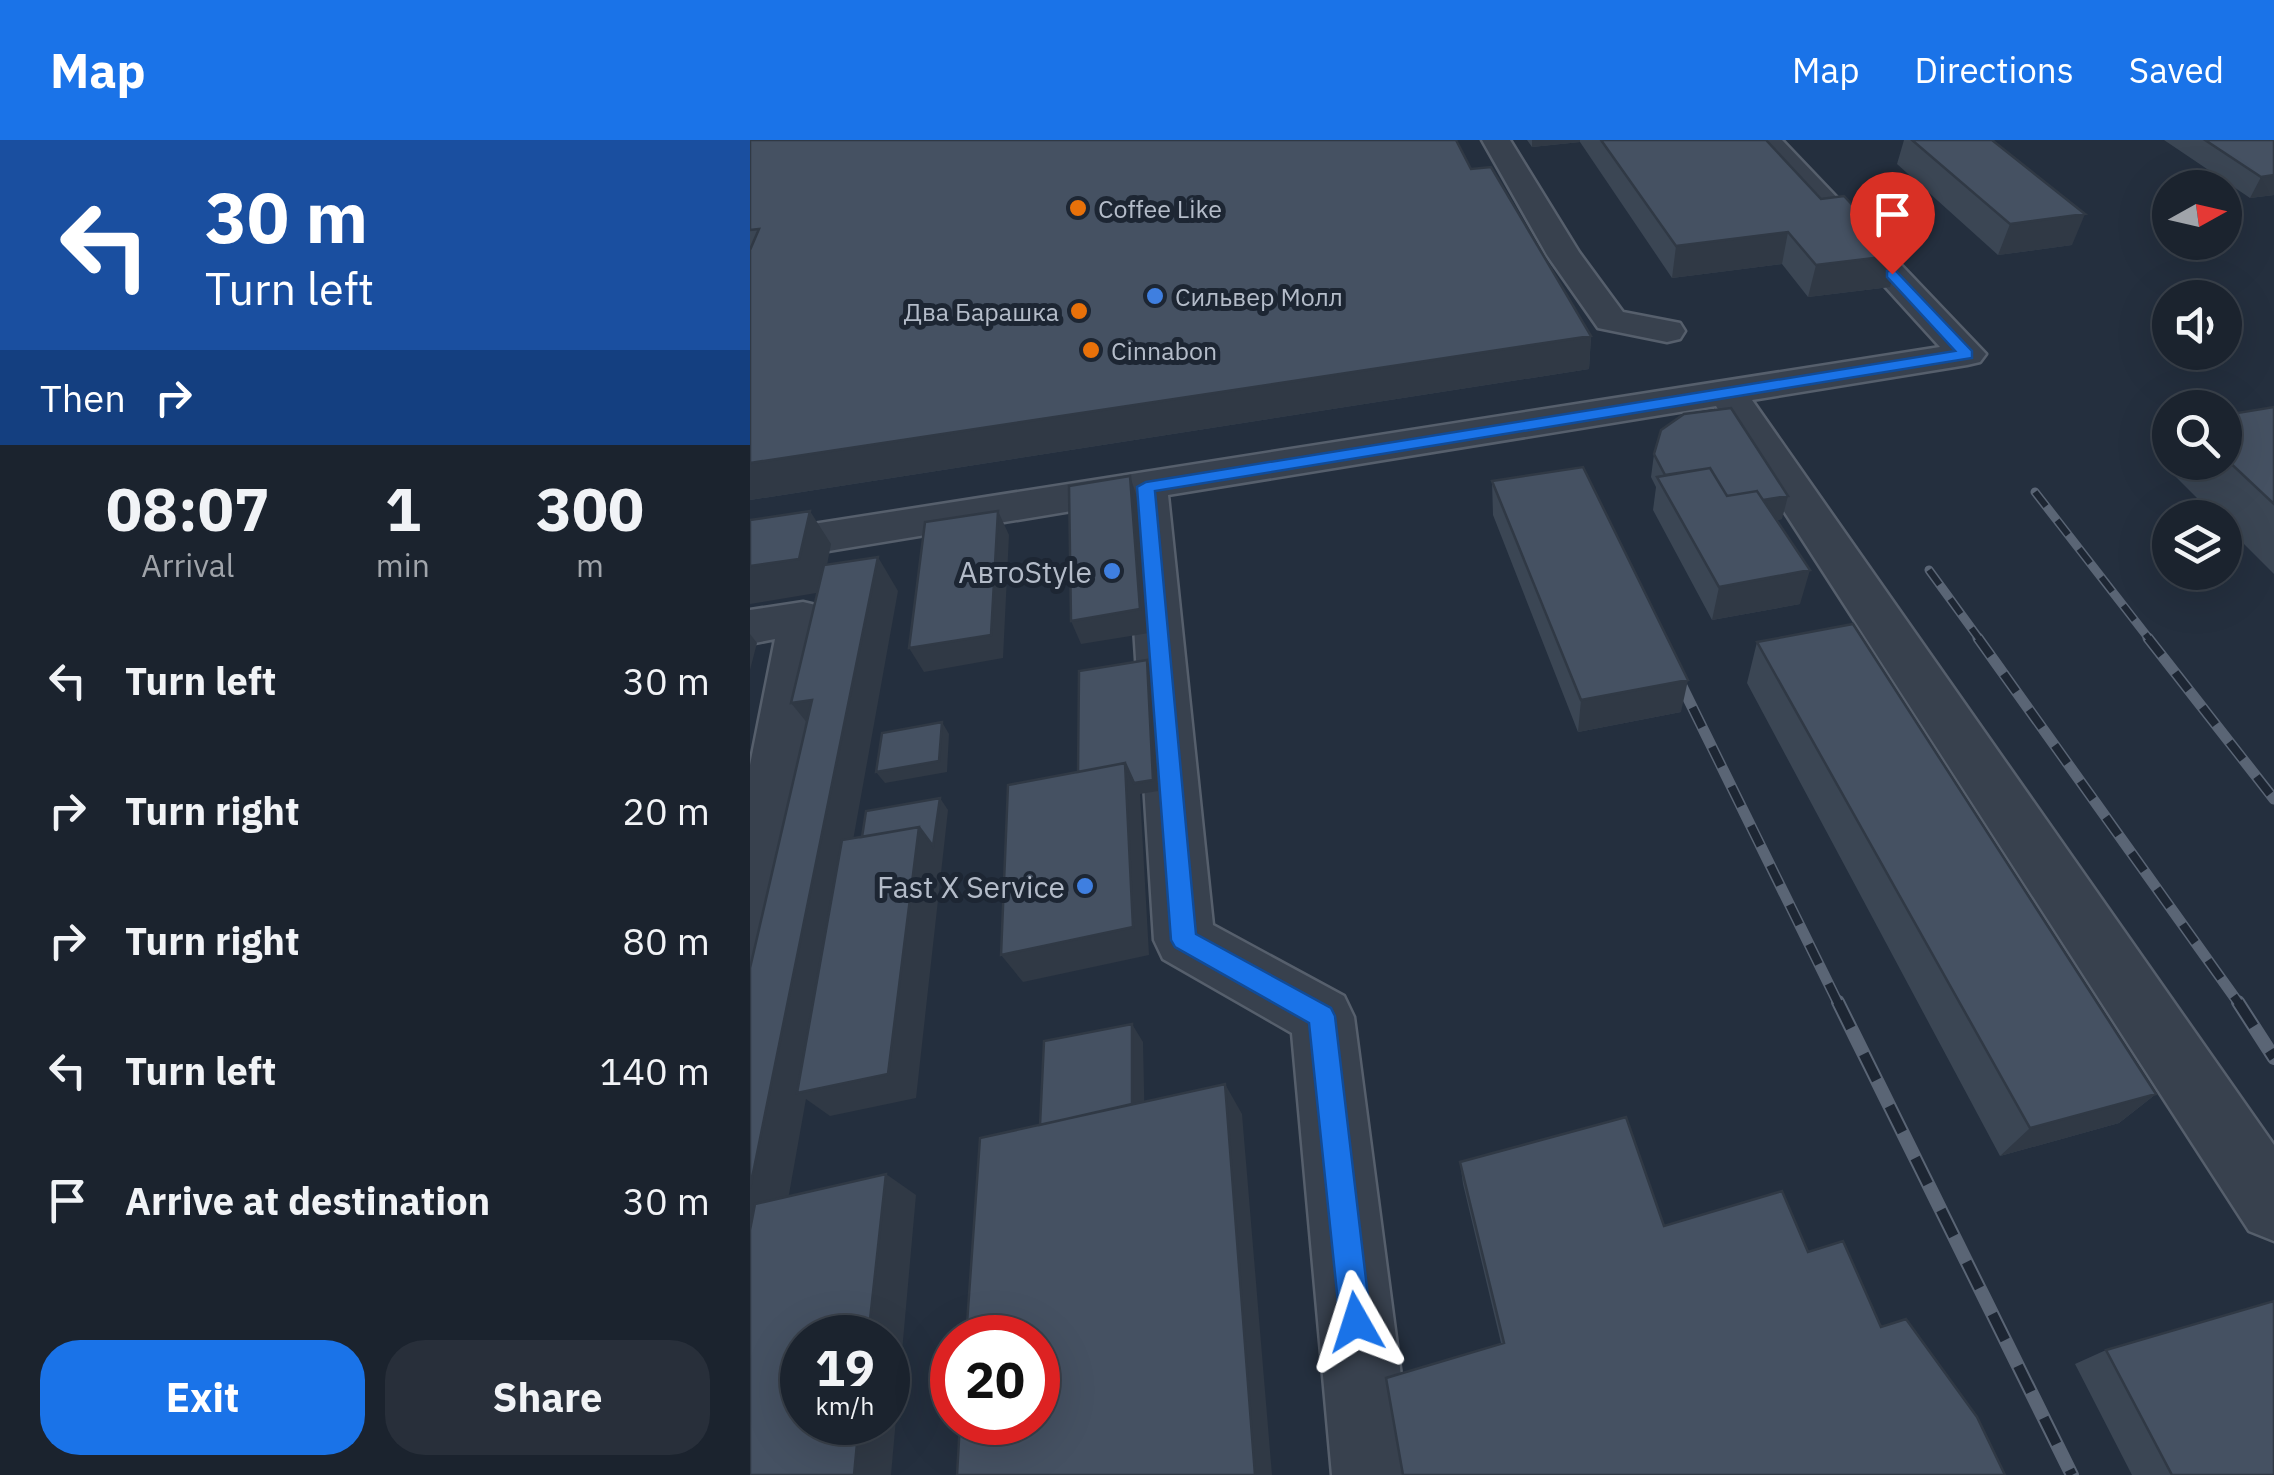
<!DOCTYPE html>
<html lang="en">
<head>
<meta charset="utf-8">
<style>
	body { margin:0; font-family:"IBM Plex Sans",sans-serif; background:#282f3a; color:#f1f3f6; height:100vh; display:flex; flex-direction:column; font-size:38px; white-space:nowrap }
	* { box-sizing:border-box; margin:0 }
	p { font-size:32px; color:#a0a4aa }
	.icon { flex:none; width:55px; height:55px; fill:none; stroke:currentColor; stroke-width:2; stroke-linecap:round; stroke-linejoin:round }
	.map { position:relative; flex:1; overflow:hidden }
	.drawer { display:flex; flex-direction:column; background:#1b232e; width:750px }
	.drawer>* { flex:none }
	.banner { background:#1a4fa0; color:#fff; overflow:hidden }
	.needle { width:65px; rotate:82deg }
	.fabs { position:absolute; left:1402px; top:30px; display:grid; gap:20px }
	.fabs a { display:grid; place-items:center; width:90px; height:90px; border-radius:50%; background:#1b232e; box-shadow:0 10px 40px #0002,0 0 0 2px #39404a; font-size:50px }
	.speed { position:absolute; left:30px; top:1175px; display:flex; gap:20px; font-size:50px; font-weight:700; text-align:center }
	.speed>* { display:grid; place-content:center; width:130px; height:130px; border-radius:50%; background:#1b232e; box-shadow:0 10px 40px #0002,0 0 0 2px #39404a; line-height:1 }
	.speed small { font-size:25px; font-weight:400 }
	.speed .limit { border:15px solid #d22; background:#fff; color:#111 }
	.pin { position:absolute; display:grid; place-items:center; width:85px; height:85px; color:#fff; margin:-102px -42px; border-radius:50% 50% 50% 0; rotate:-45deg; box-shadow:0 0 10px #0007 }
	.pin .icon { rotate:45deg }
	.me { position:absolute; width:110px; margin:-55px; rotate:354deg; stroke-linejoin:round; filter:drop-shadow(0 0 8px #0008) }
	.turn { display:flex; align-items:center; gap:35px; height:210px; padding:0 40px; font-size:45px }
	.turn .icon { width:130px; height:130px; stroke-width:2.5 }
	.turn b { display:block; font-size:70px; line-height:85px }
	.then { display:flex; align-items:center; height:95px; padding:0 40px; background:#0003; gap:20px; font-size:38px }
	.eta { display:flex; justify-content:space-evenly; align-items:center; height:170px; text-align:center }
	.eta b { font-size:60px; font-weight:800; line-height:70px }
	.action { display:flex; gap:20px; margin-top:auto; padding:20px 40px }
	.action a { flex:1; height:115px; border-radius:40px; background:#1a73e8; color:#fff; font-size:40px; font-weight:800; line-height:115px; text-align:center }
	.action a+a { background:#282f3a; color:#f1f3f6 }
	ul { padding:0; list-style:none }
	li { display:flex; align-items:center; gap:30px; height:130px; padding:0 40px }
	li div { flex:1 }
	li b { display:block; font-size:38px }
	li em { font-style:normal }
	header { display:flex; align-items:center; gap:60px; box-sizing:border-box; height:140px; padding:0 50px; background:#1a73e8; color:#fff }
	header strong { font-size:48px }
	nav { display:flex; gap:55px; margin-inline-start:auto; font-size:35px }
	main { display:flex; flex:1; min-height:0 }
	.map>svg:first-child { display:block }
</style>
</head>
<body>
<header>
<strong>Map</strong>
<nav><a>Map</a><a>Directions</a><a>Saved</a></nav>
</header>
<main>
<section class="drawer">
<div class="banner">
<div class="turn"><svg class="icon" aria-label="left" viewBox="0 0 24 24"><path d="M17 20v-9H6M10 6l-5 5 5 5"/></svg><div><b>30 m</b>Turn left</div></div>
<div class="then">Then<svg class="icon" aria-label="right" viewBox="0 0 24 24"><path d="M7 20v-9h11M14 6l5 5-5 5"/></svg></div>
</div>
<div class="eta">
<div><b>08:07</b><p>Arrival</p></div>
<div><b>1</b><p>min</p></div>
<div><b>300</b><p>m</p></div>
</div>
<ul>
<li><svg class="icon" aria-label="left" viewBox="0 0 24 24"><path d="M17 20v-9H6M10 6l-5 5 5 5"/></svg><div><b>Turn left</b></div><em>30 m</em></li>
<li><svg class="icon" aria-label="right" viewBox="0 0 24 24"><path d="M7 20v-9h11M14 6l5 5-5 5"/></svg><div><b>Turn right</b></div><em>20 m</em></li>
<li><svg class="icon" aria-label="right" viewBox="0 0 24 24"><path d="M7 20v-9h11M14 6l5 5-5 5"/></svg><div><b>Turn right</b></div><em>80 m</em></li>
<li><svg class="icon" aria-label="left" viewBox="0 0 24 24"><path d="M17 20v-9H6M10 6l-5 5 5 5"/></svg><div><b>Turn left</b></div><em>140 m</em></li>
<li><svg class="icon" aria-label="arrive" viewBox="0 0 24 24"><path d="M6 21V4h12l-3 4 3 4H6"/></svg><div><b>Arrive at destination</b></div><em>30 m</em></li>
</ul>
<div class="action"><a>Exit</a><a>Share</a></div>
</section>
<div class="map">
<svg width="1524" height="1335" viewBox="0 0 1524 1335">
	<rect width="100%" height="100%" fill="#242f3e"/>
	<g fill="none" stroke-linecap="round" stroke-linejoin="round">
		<defs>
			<path id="minor" d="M732 0H760L829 112 873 172 930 183 935 191 930 199 917 202 848 188 797 115Z
				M1002 0H1032L1236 214 1230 222 1217 225 1002 260 1524 1005V1101L1499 1091 966 266 418 355 463 785 594 856 604 877 664 1335H582L542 893 413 819 404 800 376 362 0 424V394L1190 207Z
				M53 462 70 466 77 478C70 519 61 560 55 601 45 676 54 761 21 831L0 839V625L25 499 0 504V470Z"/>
		</defs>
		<use href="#minor" stroke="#565f6c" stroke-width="5"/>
		<use href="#minor" fill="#38414e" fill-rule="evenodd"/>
		<defs>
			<path id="rail-far2" d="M1285 352 1400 500
				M1179 430 1230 500"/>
			<path id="rail-far1" d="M1228 498 1490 865
				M1398 498 1524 659
				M923 528 1089 865"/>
			<path id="rail" d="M1088 862 1322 1335
				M1488 862 1524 918"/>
		</defs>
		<use href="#rail-far2" stroke="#5a6575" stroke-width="9"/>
		<use href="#rail-far1" stroke="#5a6575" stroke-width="11"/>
		<use href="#rail" stroke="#5a6575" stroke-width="14"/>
		<use href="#rail-far2" stroke="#1d2633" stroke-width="6" stroke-dasharray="18" stroke-linecap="butt"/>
		<use href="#rail-far1" stroke="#1d2633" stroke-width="8" stroke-dasharray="22" stroke-linecap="butt"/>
		<use href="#rail" stroke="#1d2633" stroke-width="10" stroke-dasharray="29" stroke-linecap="butt"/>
	</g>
	<path fill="#3b4654" d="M0 0 721 29 841 196 839 229 0 360Z
		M777 0H1016L1071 59 1149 115 1140 147 1058 157 1032 124 922 138 830 2 782 7Z
		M1154 0H1242L1322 105 1248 115 1147 24Z
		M1414 0H1524V55L1500 58Z
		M1524 267V434L1475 385V378H1467L1411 322 1420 307V322H1475V275Z
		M904 314 1032 379 1026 380 1050 464 962 480 903 370 906 347 901 337Z
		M742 341 931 572 828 592 743 375Z
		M1007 502 1406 954 1369 983 1250 1016 997 543Z
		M710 1022 914 1086 1058 1112 1131 1187 1227 1277 751 1203 713 1044Z
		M1356 1210 1524 1335H1382L1325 1224Z"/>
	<path fill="#303945" d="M782 0H830V2L782 7Z
		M1524 35V55L1500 58 1511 37Z
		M1335 74 1322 105 1248 115 1260 84Z
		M1038 92 1032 124 922 138 926 106Z
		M1149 115 1140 147 1058 157 1066 125Z
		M841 196 839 229 0 360V323Z
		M380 336 388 360 399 493 331 504 321 481Z
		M1038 356 1032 379 970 390 975 366Z
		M60 371 81 404 72 452 0 464V426Z
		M248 371 259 395 253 518 174 532 159 508Z
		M128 417 148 451 58 950 169 687 190 658 198 670 166 958 80 976 56 959 8 1228 0 1230V1048Z
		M1060 430 1050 464 962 480 969 447Z
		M0 494 7 503 0 530Z
		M397 520 402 532 408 651 390 654 399 815 273 842 251 815Z
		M938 540 931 572 828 592 831 560Z
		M62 560 67 595 41 563Z
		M192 582 199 594 197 632 135 643 126 632Z
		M382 884 393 902 395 996 305 1015Z
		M475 944 492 974 522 1335H505Z
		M1406 954 1369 983 1250 1016 1280 988Z
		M136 1034 166 1055 141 1335H104L109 1282H138V1198H118Z"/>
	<path fill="#455162" stroke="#303945" stroke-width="2.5" d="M0 0H706L721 29 741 27 841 196 0 323V110L9 89 0 90Z
		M851 0H1016L1071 59 1094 56 1149 115 1066 125 1038 92 926 106Z
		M1162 0H1242L1335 74 1260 84Z
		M1455 0H1524V35L1511 37Z
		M1524 267V364L1475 318V275Z
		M981 268 1038 356 1013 360 1007 351 977 356 960 328 915 335 904 314 911 290 934 274Z
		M833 327 938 540 831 560 742 341Z
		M960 328 977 356 1007 351 1060 430 969 447 907 337Z
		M380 336 390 469 321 481 319 346Z
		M60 371 49 419 0 426V380Z
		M248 371 241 495 159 508 175 382Z
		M128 417 0 1048V828L62 560 41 563 74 425Z
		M1103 484 1406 954 1280 988 1007 502Z
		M397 520 403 640 384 643 375 623 328 632 329 531Z
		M192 582 189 621 126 632 132 593Z
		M375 623 383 787 251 815 258 645Z
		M190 658 183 706 169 687 112 697 116 671Z
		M169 687 138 934 47 953 92 700Z
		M382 884V964L290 985 294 901Z
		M475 944 505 1335H207L210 1282H288V1198H216L230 998Z
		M876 977 914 1086 1032 1051 1058 1112 1093 1101 1131 1187 1156 1179 1227 1277 1255 1335H653L636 1238 754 1203 710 1022Z
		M136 1034 118 1198H52V1282H109L104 1335H0V1090L5 1064Z
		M1524 1161V1335H1422L1356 1210Z"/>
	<path fill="#1a73e8" stroke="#114b97" stroke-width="2.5" d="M1137 131H1146L1222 211V218L405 351 446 794 581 868 585 876 621 1182 617 1193 606 1198 595 1193 590 1182 559 883 425 807 421 800 387 347 396 342 1205 211 1137 137Z"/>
	<g fill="#e8710a" stroke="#1d2633" stroke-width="4">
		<circle cx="328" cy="68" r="10"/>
		<circle cx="329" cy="171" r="10"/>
		<circle cx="341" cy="210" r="10"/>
	</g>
	<g fill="#3f7fe0" stroke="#1d2633" stroke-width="4">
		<circle cx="405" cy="156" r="10"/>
		<circle cx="362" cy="431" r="10"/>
		<circle cx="335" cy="746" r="10"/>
	</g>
	<g text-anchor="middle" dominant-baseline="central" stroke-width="10" stroke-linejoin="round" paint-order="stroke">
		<g font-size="25" fill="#b4bcc9" stroke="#1d2633" text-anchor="start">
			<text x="348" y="68">Coffee Like</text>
			<text x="425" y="156">Сильвер Молл</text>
			<text x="309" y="171" text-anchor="end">Два Барашка</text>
			<text x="361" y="210">Cinnabon</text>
		</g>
		<g font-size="30" fill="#b4bcc9" stroke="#1d2633" text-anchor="end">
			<text x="342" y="431">АвтоStyle</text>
			<text x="315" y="746">Fast X Service</text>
		</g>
	</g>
</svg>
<div class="fabs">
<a><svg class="needle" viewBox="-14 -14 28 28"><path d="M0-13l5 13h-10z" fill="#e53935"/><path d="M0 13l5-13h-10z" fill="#a0a4aa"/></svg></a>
<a><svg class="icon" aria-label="sound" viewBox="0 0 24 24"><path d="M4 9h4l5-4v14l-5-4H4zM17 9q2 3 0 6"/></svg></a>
<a><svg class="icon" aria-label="search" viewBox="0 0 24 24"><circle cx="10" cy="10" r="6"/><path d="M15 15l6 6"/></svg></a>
<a><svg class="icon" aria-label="layers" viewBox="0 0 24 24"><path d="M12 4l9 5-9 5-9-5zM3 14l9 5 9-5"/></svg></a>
</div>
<div class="speed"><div>19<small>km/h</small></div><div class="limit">20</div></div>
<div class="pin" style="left:1142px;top:134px;background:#d93025"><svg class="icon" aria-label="arrive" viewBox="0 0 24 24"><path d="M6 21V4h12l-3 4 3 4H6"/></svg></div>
<svg class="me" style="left:606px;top:1182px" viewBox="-20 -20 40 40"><path d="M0-17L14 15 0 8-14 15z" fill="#1a73e8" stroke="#fff" stroke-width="4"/></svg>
</div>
</main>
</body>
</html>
